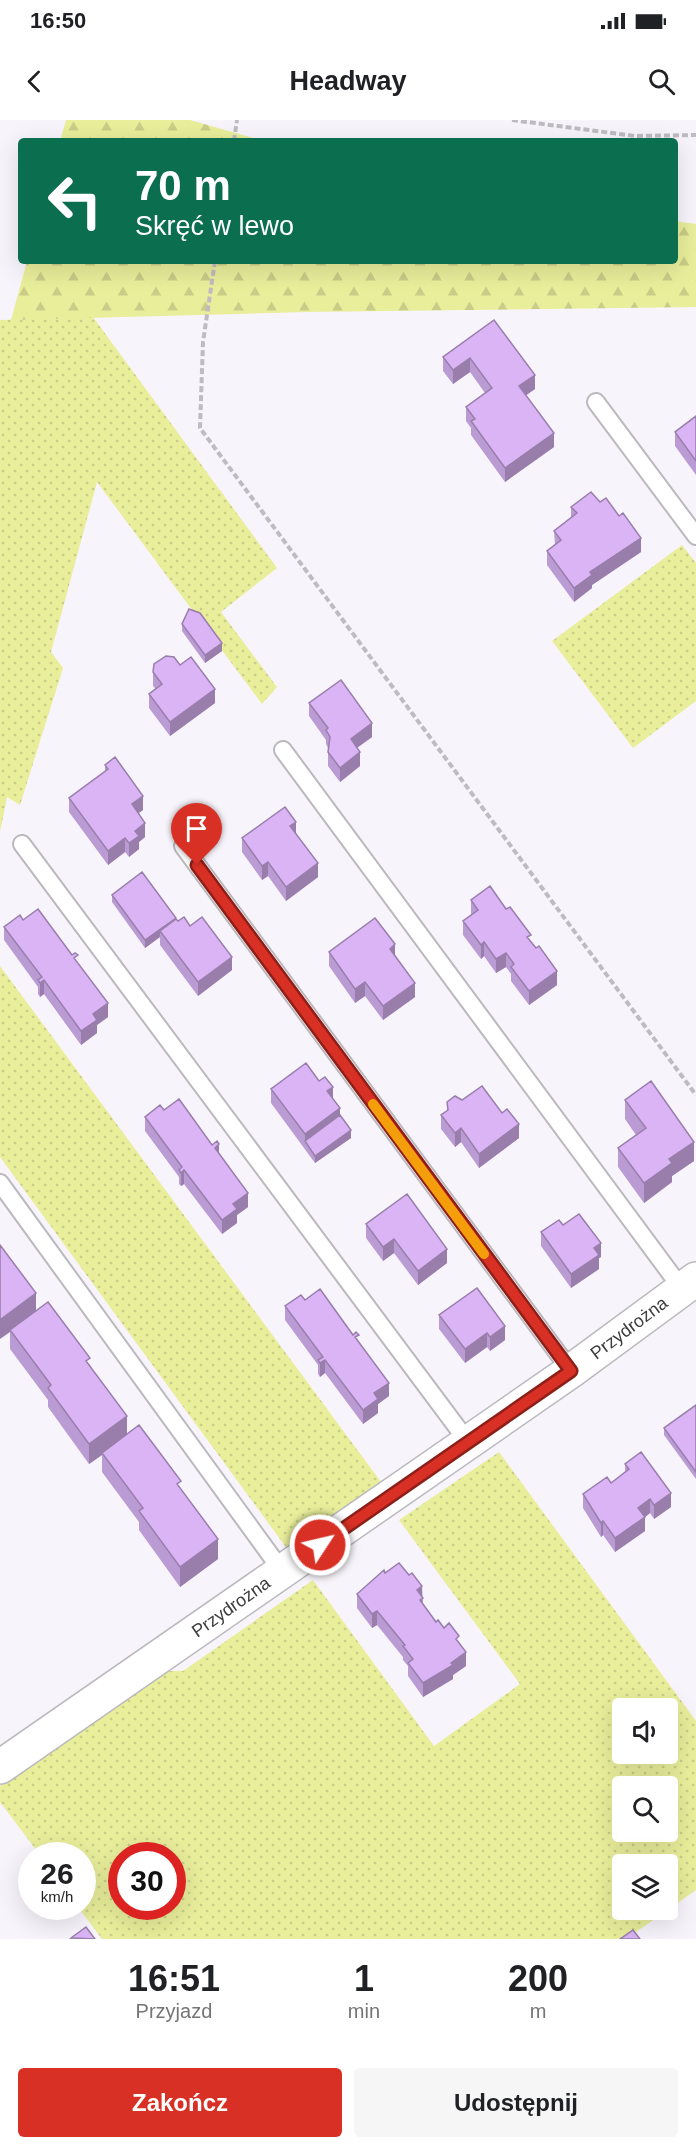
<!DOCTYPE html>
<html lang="pl">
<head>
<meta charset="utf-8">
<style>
	body { margin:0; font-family:Arial,sans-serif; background:#f6f6f6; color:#202124; height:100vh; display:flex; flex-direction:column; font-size:22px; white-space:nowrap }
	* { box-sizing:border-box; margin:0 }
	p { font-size:20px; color:#757577 }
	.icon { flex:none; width:33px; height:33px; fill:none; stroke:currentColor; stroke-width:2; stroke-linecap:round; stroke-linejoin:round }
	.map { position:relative; height:1819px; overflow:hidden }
	.sheet { display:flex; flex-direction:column; background:#fff; flex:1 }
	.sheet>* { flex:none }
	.top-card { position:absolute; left:18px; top:18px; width:660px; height:126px; border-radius:6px; box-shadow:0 6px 24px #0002; background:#0b6e4f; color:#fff; overflow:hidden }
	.controls { position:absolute; left:612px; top:1578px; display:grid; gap:12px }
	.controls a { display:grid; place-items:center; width:66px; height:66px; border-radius:6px; background:#fff; box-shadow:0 6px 24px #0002; font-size:30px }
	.speed { position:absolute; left:18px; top:1722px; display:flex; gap:12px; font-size:30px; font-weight:700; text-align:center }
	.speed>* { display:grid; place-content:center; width:78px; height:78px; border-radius:50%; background:#fff; box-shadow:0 6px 24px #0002; line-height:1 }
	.speed small { font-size:15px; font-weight:400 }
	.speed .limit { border:9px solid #d22; background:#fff; color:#111 }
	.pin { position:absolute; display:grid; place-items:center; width:51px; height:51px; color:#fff; margin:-62px -26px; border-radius:50% 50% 50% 0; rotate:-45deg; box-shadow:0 0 6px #0007 }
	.pin .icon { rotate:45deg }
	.me { position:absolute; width:66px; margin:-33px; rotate:55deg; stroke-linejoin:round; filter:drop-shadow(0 0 4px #0008) }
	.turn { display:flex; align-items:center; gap:21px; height:126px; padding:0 18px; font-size:27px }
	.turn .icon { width:78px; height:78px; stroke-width:2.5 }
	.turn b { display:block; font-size:42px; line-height:51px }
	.eta { display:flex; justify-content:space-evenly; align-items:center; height:102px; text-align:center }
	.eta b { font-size:36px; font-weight:800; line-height:42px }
	.cta { display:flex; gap:12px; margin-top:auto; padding:12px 18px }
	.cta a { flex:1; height:69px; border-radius:6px; background:#d93025; color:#fff; font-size:24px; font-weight:800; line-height:69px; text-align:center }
	.cta a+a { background:#f6f6f6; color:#202124 }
	.status { display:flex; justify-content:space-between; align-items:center; height:42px; padding:0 30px; background:#fff; direction:ltr }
	.status svg { height:16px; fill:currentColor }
	header { display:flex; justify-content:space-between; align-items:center; height:78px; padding:0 18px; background:#fff; font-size:27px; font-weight:800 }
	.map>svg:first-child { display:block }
</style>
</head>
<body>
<div class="status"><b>16:50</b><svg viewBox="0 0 49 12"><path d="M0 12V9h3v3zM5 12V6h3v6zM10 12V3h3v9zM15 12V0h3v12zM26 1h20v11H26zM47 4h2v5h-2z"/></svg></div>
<header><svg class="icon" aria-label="back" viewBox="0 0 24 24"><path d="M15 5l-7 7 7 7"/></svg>Headway<svg class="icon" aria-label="search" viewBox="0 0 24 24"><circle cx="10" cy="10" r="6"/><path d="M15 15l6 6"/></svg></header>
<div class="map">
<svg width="696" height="1819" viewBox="0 0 696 1819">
	<defs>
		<pattern id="green-dots" width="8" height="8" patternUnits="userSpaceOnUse" patternTransform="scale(1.5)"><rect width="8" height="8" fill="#e9ee9b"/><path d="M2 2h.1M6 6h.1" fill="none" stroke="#c9cd87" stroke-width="1.8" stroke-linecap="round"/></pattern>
		<pattern id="forest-firs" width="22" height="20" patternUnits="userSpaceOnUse" patternTransform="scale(1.5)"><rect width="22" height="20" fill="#e9ee9b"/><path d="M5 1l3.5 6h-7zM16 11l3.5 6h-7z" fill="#c9cd87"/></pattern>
	</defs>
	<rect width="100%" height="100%" fill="#f8f4fb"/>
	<path fill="url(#green-dots)" fill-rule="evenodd" d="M93 197 277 448 221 492 277 567 262 584 97 362 51 532 63 548 20 685 7 677 0 712V200Z
		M682 425 696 443V581L633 628 552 521Z
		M0 846 384 1366 291 1434 0 1037Z
		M499 1332 696 1601V1770L626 1819H102L78 1787 82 1786V1736L40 1735 0 1682V1666L60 1625 158 1551H183L313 1460 434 1626 520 1564 399 1400ZM622 1588H668V1634H622ZM622 1666H668V1712H622ZM122 1736H172V1786H122ZM622 1744H668V1790H622Z"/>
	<path fill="url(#forest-firs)" d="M66 0H190L264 21H60Z
		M675 101 696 104V187L307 192 11 200 27 141H675Z"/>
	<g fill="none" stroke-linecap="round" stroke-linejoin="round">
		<defs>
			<path id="lane" d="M596 282 696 416
				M283 630 682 1169
				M22 724 468 1322
				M183 726 571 1251
				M0 1063 282 1451"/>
			<path id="street" d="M0 1647 571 1251 696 1159"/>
		</defs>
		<use href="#lane" stroke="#bbb8be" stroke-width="20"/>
		<use href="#street" stroke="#bbb8be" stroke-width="36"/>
		<path stroke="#bebbc1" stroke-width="4" stroke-dasharray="6 3" stroke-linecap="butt" d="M512 0 635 16 696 15
			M234 21 237 0
			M215 141 203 222 200 308 696 975"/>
		<use href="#lane" stroke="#fff" stroke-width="16"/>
		<use href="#street" stroke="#fff" stroke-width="33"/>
	</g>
	<path fill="#bb9bd3" d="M494 200 535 269 526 275 554 327 505 362 471 315V308L466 301V287L485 273 470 252 453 264 443 251V237Z
		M696 296V355L675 326V312Z
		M571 387 641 432 592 465V468L574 482 547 445V431L555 425 554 411 571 397Z
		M182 504 222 531 205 543 182 511Z
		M180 545 215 583 170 616 149 588V574L156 569 153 566V552Z
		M309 583 372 617 357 628 360 646 340 662 328 646V628L326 624V620L309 596Z
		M105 645 143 690 138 693 145 717 139 722V729L129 737 125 732 108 745 69 692V678L105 652Z
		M296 713 318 757 286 781 268 756 262 760 242 732V718Z
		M112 775 190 806 232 850 198 876 160 825V817L145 828 112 782Z
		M471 780 506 789 531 822 557 865 529 885 511 861V854L506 847 496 853 484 836 481 839 463 815V801L471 795Z
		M23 800 78 843 108 897 97 905V913L81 925 44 874 40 877 38 874V867L4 820V807Z
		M329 832 395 836 415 877 383 900 365 876 355 883 329 846Z
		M271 969 333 979 351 1018 315 1043 271 983Z
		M462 980 502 993 519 1018 479 1048 461 1022 455 1027 441 1009V995L447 991V982Z
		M625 980 694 1041 672 1056V1062L644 1083 618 1047V1028L636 1015 625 999Z
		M164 990 219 1034 248 1087 237 1095V1103L222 1114 184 1064 181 1066 179 1064V1057L145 1011V997Z
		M366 1104 447 1143 418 1165 394 1133 383 1141 366 1118Z
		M563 1105 601 1137 599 1138V1149L571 1168 541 1126V1112Z
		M0 1125 36 1191 90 1245 127 1314 181 1369 218 1439 180 1467 139 1410V1402L102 1352V1335L89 1344 48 1287V1280L10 1229V1212Z
		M305 1180 359 1222 389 1276 378 1284V1293L363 1304 325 1253 320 1257 318 1254V1245L285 1200V1186Z
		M439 1195 505 1206V1220L490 1231 487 1227 465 1243 439 1209Z
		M696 1285V1359L664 1315V1308Z
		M625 1344 671 1387 654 1399 650 1393 645 1397V1411L615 1432 603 1415 601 1417 583 1388V1374L611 1363 625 1352Z
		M385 1453 422 1477 423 1484 436 1502 444 1508 459 1524 466 1546 453 1555V1559L423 1577 408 1556V1546L403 1540V1537L377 1505 372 1508 357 1488V1474Z"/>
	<path fill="#997eac" d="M470 238V252L453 264V250Z
		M535 255V269L519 280V266Z
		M554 313V327L505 362V348Z
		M641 418V432L592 465V468L574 482V468L590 452Z
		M222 523V531L205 543V535Z
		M215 569V583L170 616V602Z
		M372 603V617L351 632V619Z
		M360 632V646L340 662V648Z
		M143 676V690L132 698V684Z
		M296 702V716L290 706Z
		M145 703V717L139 722V729L129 737V723L135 711Z
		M125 718V732L108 745V731Z
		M268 742V756L262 760V746Z
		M318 743V757L286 781V767Z
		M176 798V806L160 811V817L145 828V820Z
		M484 822V836L481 839V825Z
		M395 824V838L390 829Z
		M506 833V847L496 853V839Z
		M232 837V850L198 876V862Z
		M557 851V865L529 885V871Z
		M44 860V874L40 877V863Z
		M365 862V876L355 883V869Z
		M415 863V877L383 900V886Z
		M108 883V897L97 905V913L81 925V911L93 894Z
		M333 967V981L327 971Z
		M340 988V1002L305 1021V1014Z
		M519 1004V1018L479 1048V1034Z
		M461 1008V1022L455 1027V1013Z
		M351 1010V1018L315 1043V1036Z
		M694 1022V1041L672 1056V1062L644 1083V1063L669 1039Z
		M219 1024V1038L215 1028Z
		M184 1050V1064L181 1066V1053Z
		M248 1073V1087L237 1095V1103L222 1114V1100L233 1084Z
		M394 1119V1133L383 1141V1127Z
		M601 1123V1137L599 1138V1149L571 1168V1154L594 1128Z
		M447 1129V1143L418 1165V1151Z
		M36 1173V1193L10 1210V1212L0 1219V1200Z
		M505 1206V1220L490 1231V1217Z
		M487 1213V1227L465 1243V1229Z
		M325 1240V1253L320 1257V1243Z
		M389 1263V1276L378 1284V1293L363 1304V1290L374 1273Z
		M127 1296V1316L102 1333V1335L89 1344V1324Z
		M671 1373V1387L654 1399V1385Z
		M650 1379V1393L645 1397V1411L615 1432V1418L638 1388Z
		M603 1401V1415L601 1417V1403Z
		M218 1419V1439L180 1467V1447Z
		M422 1466 423 1492 417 1470Z
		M377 1491V1505L372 1508V1494Z
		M466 1532V1546L453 1555V1559L423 1577V1563Z"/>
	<path fill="#dab4f5" stroke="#997eac" stroke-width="1.5" d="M494 200 535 255 519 266 554 313 505 348 471 301 475 299 466 287 492 268 470 238 453 250 443 237Z
		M696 296V341L675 312Z
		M591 372 600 382 606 378 619 396 623 393 641 418 590 452 592 455 574 468 547 431 561 420 554 411 577 393 571 387Z
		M189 489 200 493 222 523 205 535 182 504Z
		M166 536 174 537 180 545 191 537 215 569 170 602 149 574 162 564 153 552 154 544Z
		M341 560 372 603 351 619 360 632 340 648 328 632 330 617 326 610 328 608 309 583Z
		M115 637 143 676 132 684 145 703 135 711 139 716 129 723 125 718 108 731 69 678 108 649 105 645Z
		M285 687 296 702 290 706 318 743 286 767 268 742 262 746 242 718Z
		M142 752 176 798 145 820 112 775Z
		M490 766 506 789 510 787 531 815 527 817 536 828 539 826 557 851 529 871 511 847 514 844 506 833 496 839 484 822 481 825 463 801 478 790 471 780Z
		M38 789 72 835 75 833 78 835 74 838 108 883 93 894 97 900 81 911 44 860 40 863 38 860 42 857 4 807 20 795 23 800Z
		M184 797 190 806 202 797 232 837 198 862 160 811 176 799 178 801Z
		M375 798 395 824 390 829 415 863 383 886 365 862 355 869 329 832Z
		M306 943 319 961 325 957 333 967 327 971 340 988 305 1014 271 969Z
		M651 961 694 1022 669 1039 672 1043 644 1063 618 1028 646 1008 625 980Z
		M482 966 502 993 507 989 519 1004 479 1034 461 1008 455 1013 441 995 448 990 447 982 455 976 462 980Z
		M179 979 212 1025 217 1021 219 1024 215 1028 248 1073 233 1084 237 1089 222 1100 184 1050 181 1053 179 1050 182 1047 145 997 160 985 164 990Z
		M340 995 351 1010 315 1036 305 1021Z
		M407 1074 447 1129 418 1151 394 1119 383 1127 366 1104Z
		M579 1094 601 1123 594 1128 599 1135 571 1154 541 1112 559 1100 563 1105Z
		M0 1125 36 1173 0 1200Z
		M477 1168 505 1206 490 1217 487 1213 465 1229 439 1195Z
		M320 1169 353 1215 356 1212 359 1215 355 1217 389 1263 374 1273 378 1279 363 1290 325 1240 320 1243 318 1240 323 1237 285 1186 301 1175 305 1180Z
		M48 1182 90 1238 86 1241 127 1296 89 1324 48 1268 51 1265 10 1210Z
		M696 1285V1352L664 1308Z
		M139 1305 181 1361 177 1364 218 1419 180 1447 139 1391 143 1388 102 1333Z
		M641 1332 671 1373 654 1385 650 1379 638 1388 645 1397 615 1418 603 1401 601 1403 583 1374 607 1357 611 1363 629 1349 625 1344Z
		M399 1443 409 1455 412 1453 422 1466 417 1470 423 1478 420 1480 436 1502 438 1500 444 1508 449 1503 459 1516 456 1519 466 1532 451 1543 453 1545 423 1563 408 1543 413 1539 403 1526 405 1525 377 1491 372 1494 357 1474 384 1450 385 1453Z
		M86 1807 95 1819 71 1818Z
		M633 1810 640 1819H620Z"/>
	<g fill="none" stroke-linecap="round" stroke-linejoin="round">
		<defs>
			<path id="route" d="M197 745 571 1251 320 1425"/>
		</defs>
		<use href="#route" stroke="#8d1f18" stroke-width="15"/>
		<use href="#route" stroke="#d93025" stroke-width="10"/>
		<path stroke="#f59e0b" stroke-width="10" d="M373 984 484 1134"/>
	</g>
	<g text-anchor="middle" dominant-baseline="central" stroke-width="6" stroke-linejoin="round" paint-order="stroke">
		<g font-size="18" fill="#3d3c3e" stroke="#fff">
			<text transform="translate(629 1208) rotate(-37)">Przydrożna</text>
			<text transform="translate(231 1487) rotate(-35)">Przydrożna</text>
		</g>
	</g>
</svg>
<div class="controls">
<a><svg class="icon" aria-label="sound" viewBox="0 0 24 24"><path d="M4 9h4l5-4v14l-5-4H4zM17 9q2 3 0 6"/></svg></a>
<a><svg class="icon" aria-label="search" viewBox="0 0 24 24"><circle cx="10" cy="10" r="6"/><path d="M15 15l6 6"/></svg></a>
<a><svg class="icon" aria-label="layers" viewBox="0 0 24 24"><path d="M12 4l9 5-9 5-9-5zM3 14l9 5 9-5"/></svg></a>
</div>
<div class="speed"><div>26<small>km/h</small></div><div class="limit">30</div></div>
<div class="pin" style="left:197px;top:745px;background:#d93025"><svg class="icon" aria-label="arrive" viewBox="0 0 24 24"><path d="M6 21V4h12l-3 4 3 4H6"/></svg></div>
<svg class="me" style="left:320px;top:1425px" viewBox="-20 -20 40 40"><circle r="17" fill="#d93025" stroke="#fff" stroke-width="3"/><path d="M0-11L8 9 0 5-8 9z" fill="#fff"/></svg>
<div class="top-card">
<div class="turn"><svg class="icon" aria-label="left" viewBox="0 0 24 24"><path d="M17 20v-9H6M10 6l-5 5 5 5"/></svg><div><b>70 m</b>Skręć w lewo</div></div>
</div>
</div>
<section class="sheet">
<div class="eta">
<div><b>16:51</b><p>Przyjazd</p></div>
<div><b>1</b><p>min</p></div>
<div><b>200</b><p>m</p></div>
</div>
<div class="cta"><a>Zakończ</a><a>Udostępnij</a></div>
</section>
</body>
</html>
